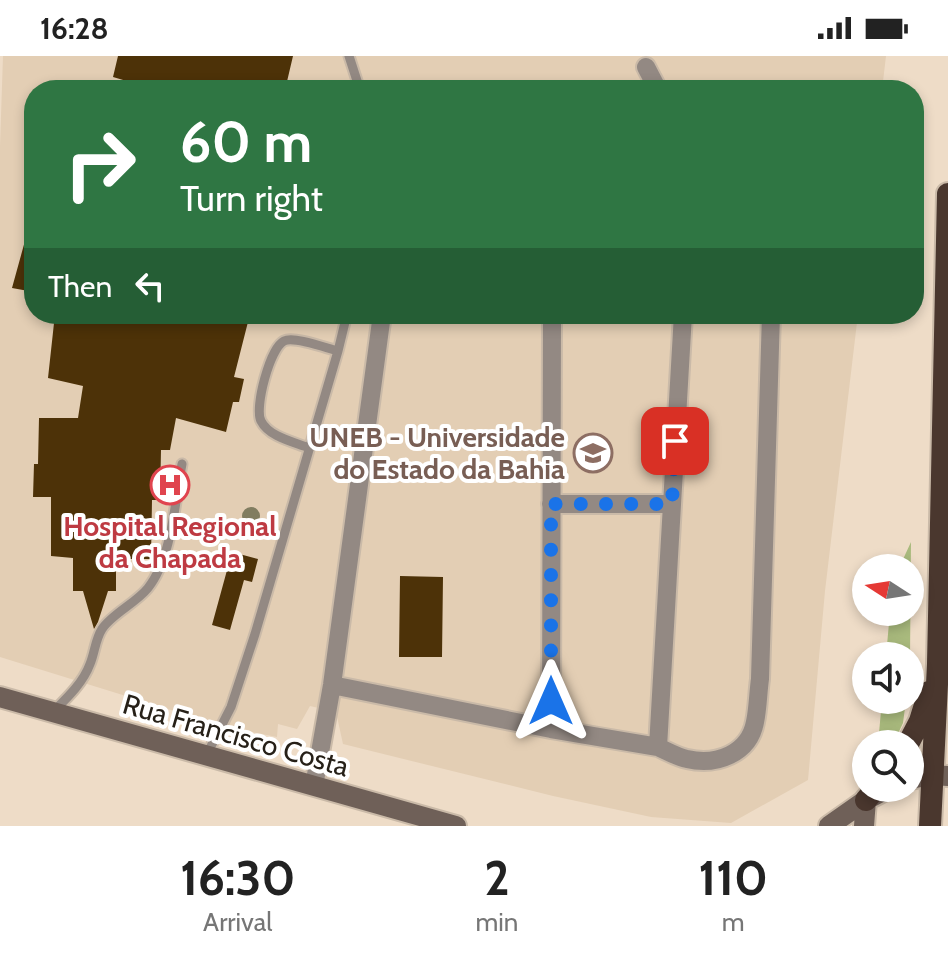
<!DOCTYPE html>
<html lang="en">
<head>
<meta charset="utf-8">
<style>
	body { margin:0; font-family:Cabin,sans-serif; background:#f6f6f6; color:#222; height:100vh; display:flex; flex-direction:column; font-size:30px; white-space:nowrap }
	* { box-sizing:border-box; margin:0 }
	p { font-size:26px; color:#767676 }
	.icon { flex:none; width:44px; height:44px; fill:none; stroke:currentColor; stroke-width:2; stroke-linecap:round; stroke-linejoin:round }
	.map { position:relative; height:770px; overflow:hidden }
	.panel { display:flex; flex-direction:column; background:#fff; flex:1 }
	.panel>* { flex:none }
	.top-card { position:absolute; left:24px; top:24px; width:900px; height:244px; border-radius:32px; box-shadow:0 4px 12px #0003; background:#2f7643; color:#fff; overflow:hidden }
	.needle { width:52px; rotate:282deg }
	.tools { position:absolute; left:852px; top:498px; display:grid; gap:16px }
	.tools a { display:grid; place-items:center; width:72px; height:72px; border-radius:50%; background:#fff; box-shadow:0 4px 12px #0003; font-size:40px }
	.pin { position:absolute; display:grid; place-items:center; width:68px; height:68px; color:#fff; margin:-34px; border-radius:16px; box-shadow:0 4px 12px #0006 }
	.me { position:absolute; width:88px; margin:-44px; rotate:0deg; stroke-linejoin:round; filter:drop-shadow(0 0 6px #0008) }
	.turn { display:flex; align-items:center; gap:28px; height:168px; padding:0 24px; font-size:36px }
	.turn .icon { width:104px; height:104px; stroke-width:2.5 }
	.turn b { display:block; font-size:56px; line-height:68px }
	.then { display:flex; align-items:center; height:76px; padding:0 24px; background:#0003; gap:16px; font-size:30px }
	.eta { display:flex; justify-content:space-evenly; align-items:center; height:136px; text-align:center }
	.eta b { font-size:48px; font-weight:800; line-height:56px }
	.status { display:flex; justify-content:space-between; align-items:center; height:56px; padding:0 40px; background:#fff; direction:ltr }
	.status svg { height:22px; fill:currentColor }
	.map>svg:first-child { display:block }
</style>
</head>
<body>
<div class="status"><b>16:28</b><svg viewBox="0 0 49 12"><path d="M0 12V9h3v3zM5 12V6h3v6zM10 12V3h3v9zM15 12V0h3v12zM26 1h20v11H26zM47 4h2v5h-2z"/></svg></div>
<div class="map">
<svg width="948" height="770" viewBox="0 0 948 770">
	<rect width="100%" height="100%" fill="#eedcc7"/>
	<path fill="#e3ceb4" d="M3 0H886L882 34H34V258H858L825 535 808 724 731 767 651 761 553 740 343 688 336 656 310 650 297 673 278 668 277 681 226 671 0 601V90Z"/>
	<path fill="#a9ba7d" d="M911 486 910 602V600H886L890 556H910V512H899Z
		M882 644H906L903 667 893 688H878Z"/>
	<path fill="#4d3208" d="M118 0H293L285 34H157L113 21Z
		M28 174 34 175V236L12 232Z
		M55 258H250L234 321 244 323 239 346H233L226 376 176 362 170 394H161L160 444H152L151 503H116V535H108L98 566 94 573 83 535H73V502L51 500V441H33L34 408H38L39 362H78L83 330 48 322Z
		M232 496 258 503 252 526 244 524 230 574 212 569Z
		M400 520 443 521 442 601H399Z"/>
	<g fill="none" stroke-linecap="round" stroke-linejoin="round">
		<defs>
			<path id="service" d="M349 0 360 34
				M338 295 347 258
				M53 656C67 642 83 627 90 608 95 596 95 584 102 573 112 558 136 547 148 532 172 502 175 445 182 408
				M206 700 231 651 255 578 338 295C326 292 294 280 284 285 270 292 254 352 261 365 269 381 294 386 309 392"/>
			<path id="minor" d="M646 11 658 34
				M551 448H672
				M332 629 551 673 658 691 683 258
				M551 673 552 258
				M658 691C667 695 677 701 687 703 716 710 749 698 755 666 758 652 758 637 760 623L771 258
				M314 730 332 629 382 258"/>
			<path id="secondary" d="M0 641 456 770
				M910 723 932 719 948 720
				M829 770 866 744 889 732
				M864 770 866 744"/>
			<path id="trunk" d="M908 688 920 665 929 636
				M866 744 876 732
				M930 770 938 608 948 138"/>
		</defs>
		<use href="#service" stroke="#cabaa8" stroke-width="13"/>
		<use href="#minor" stroke="#cabaa8" stroke-width="22"/>
		<use href="#secondary" stroke="#cabaa8" stroke-width="24"/>
		<use href="#trunk" stroke="#cabaa8" stroke-width="26"/>
		<use href="#service" stroke="#938983" stroke-width="9"/>
		<use href="#minor" stroke="#938983" stroke-width="18"/>
		<use href="#secondary" stroke="#6f6058" stroke-width="20"/>
		<use href="#trunk" stroke="#4a372e" stroke-width="22"/>
	</g>
	<circle fill="#817d60" cx="251" cy="460" r="9"/>
	<g fill="none" stroke-linecap="round" stroke-linejoin="round">
		<path stroke="#1a73e8" stroke-width="14" stroke-dasharray="0 25.2" d="M551 645V448H672L675 385"/>
	</g>
	<defs>
		<symbol id="university-ring" viewBox="-11 -11 22 22"><circle r="9.5" fill="#fff" stroke="#8d6e63" stroke-width="1.5"/><path d="M0-5L7-2L0 1L-7-2ZM-4 1L0 2.5L4 1V4Q0 6-4 4Z" fill="#8d6e63"/></symbol>
		<symbol id="hospital-ring" viewBox="-11 -11 22 22"><circle r="9.5" fill="#fff" stroke="#e0444e" stroke-width="1.5"/><path d="M-5-5h3v3.5h4V-5h3V5h-3V1.5h-4V5h-3Z" fill="#e0444e"/></symbol>
	</defs>
	<g fill-rule="evenodd">
		<use href="#university-ring" x="571" y="375" width="44" height="44"/>
		<use href="#hospital-ring" x="148" y="407" width="44" height="44"/>
	</g>
	<g text-anchor="middle" dominant-baseline="central" stroke-width="8" stroke-linejoin="round" paint-order="stroke">
		<g font-size="28" font-weight="bold" fill="#785e54" stroke="#fff" text-anchor="end">
			<text x="565" y="381">UNEB - Universidade<tspan x="565" dy="32">do Estado da Bahia</tspan></text>
		</g>
		<g font-size="28" font-weight="bold" fill="#be3a42" stroke="#fff">
			<text x="170" y="470">Hospital Regional<tspan x="170" dy="32">da Chapada</tspan></text>
		</g>
		<g font-size="28" fill="#262018" stroke="#fff">
			<text transform="translate(236 679) rotate(16)">Rua Francisco Costa</text>
		</g>
	</g>
</svg>
<div class="tools">
<a><svg class="needle" viewBox="-14 -14 28 28"><path d="M0-13l5 13h-10z" fill="#e53935"/><path d="M0 13l5-13h-10z" fill="#767676"/></svg></a>
<a><svg class="icon" aria-label="sound" viewBox="0 0 24 24"><path d="M4 9h4l5-4v14l-5-4H4zM17 9q2 3 0 6"/></svg></a>
<a><svg class="icon" aria-label="search" viewBox="0 0 24 24"><circle cx="10" cy="10" r="6"/><path d="M15 15l6 6"/></svg></a>
</div>
<div class="pin" style="left:675px;top:385px;background:#d93025"><svg class="icon" aria-label="arrive" viewBox="0 0 24 24"><path d="M6 21V4h12l-3 4 3 4H6"/></svg></div>
<svg class="me" style="left:551px;top:645px" viewBox="-20 -20 40 40"><path d="M0-17L14 15 0 8-14 15z" fill="#1a73e8" stroke="#fff" stroke-width="4"/></svg>
<div class="top-card">
<div class="turn"><svg class="icon" aria-label="right" viewBox="0 0 24 24"><path d="M7 20v-9h11M14 6l5 5-5 5"/></svg><div><b>60 m</b>Turn right</div></div>
<div class="then">Then<svg class="icon" aria-label="left" viewBox="0 0 24 24"><path d="M17 20v-9H6M10 6l-5 5 5 5"/></svg></div>
</div>
</div>
<section class="panel">
<div class="eta">
<div><b>16:30</b><p>Arrival</p></div>
<div><b>2</b><p>min</p></div>
<div><b>110</b><p>m</p></div>
</div>
</section>
</body>
</html>
